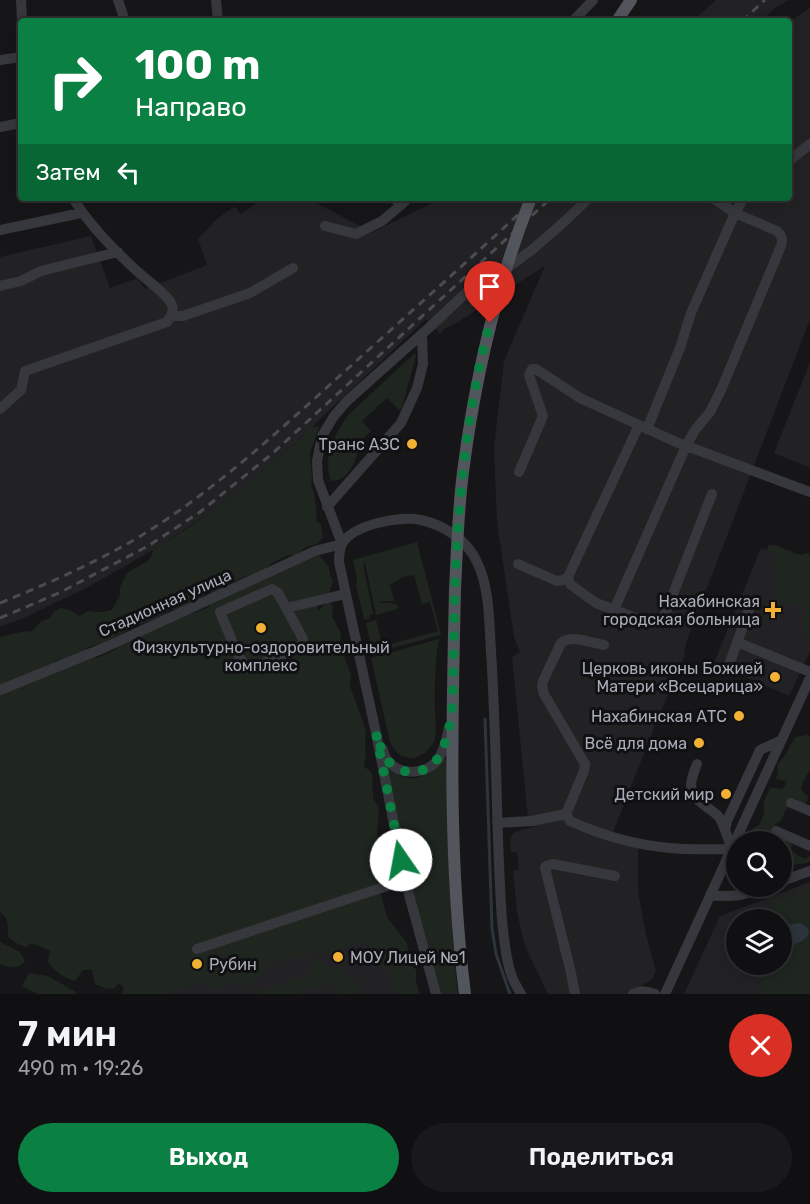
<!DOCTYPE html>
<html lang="ru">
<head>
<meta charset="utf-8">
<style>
	body { margin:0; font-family:Rubik,sans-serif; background:#19191b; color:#f1f3f6; height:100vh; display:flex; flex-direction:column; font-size:22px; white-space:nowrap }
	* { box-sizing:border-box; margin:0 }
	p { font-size:20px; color:#9c9d9f }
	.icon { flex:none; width:33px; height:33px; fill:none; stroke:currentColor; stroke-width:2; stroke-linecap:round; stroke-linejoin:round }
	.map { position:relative; height:994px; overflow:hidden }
	.sheet { display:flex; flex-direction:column; background:#101012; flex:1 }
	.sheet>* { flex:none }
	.hud { position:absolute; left:18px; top:18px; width:774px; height:183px; border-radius:6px; box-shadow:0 3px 15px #0003,0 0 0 2px #303032; background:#0b8043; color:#fff; overflow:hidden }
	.tools { position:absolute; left:726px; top:831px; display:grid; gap:12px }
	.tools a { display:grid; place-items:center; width:66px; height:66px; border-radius:50%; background:#101012; box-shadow:0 3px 15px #0003,0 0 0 2px #303032; font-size:30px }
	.pin { position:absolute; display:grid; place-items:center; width:51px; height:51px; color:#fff; margin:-62px -26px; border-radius:50% 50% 50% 0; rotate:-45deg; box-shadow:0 0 6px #0007 }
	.pin .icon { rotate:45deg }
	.me { position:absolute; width:66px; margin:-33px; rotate:348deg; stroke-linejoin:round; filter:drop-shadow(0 0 4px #0008) }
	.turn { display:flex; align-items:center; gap:21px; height:126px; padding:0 18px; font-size:27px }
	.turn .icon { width:78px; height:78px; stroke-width:2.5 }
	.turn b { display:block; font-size:42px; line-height:51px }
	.then { display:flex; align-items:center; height:57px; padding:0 18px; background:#0003; gap:12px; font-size:22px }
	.round { display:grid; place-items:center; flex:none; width:63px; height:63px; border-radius:32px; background:#19191b }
	.overview { display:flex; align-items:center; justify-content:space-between; height:102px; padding:0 18px }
	h1 { font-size:36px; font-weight:600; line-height:45px }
	.button { display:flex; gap:12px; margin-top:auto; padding:12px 18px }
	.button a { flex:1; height:69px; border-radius:36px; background:#0b8043; color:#fff; font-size:24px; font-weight:600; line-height:69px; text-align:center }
	.button a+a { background:#19191b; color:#f1f3f6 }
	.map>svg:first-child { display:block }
</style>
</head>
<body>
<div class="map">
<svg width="810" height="994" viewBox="0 0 810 994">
	<rect width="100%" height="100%" fill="#161618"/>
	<path fill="#222225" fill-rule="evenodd" d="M716 0H789L775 8 761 21H692Z
		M810 8V319L686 643 684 657 654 728 610 840 638 846V891L646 935 656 971 652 980 642 985 638 994H548L525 946 517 912 513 871 519 869 517 852H511L510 838 515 832 536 826 528 819 512 657 520 652 514 637 497 522 494 447 504 361 545 266 504 292 458 322 444 329 440 334 426 319 319 420 299 440 236 494 215 509 153 550 90 586 24 618 0 627V257L91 236 110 288 137 278 145 289 207 265 198 239 217 219 235 206 240 214 265 198H307L360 226 366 235 443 198H789V22Z
		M810 362V468L774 453Z
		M761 548 810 567V652L789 696 714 663Z
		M810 882V994H684L720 916ZM736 920H782V964H736Z
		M388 920 410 994H166Z"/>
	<path fill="#1e261f" d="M415 353 416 356 402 408 399 410 387 398 362 421 371 431 358 443 360 447C354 461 350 481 331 481 322 457 335 434 348 415Z
		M312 427H319L310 453 312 478 311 484C314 490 318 513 316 521L321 524 323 537 317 544 306 547 296 555H288L272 563 260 573 244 577 224 586 217 592 208 593 184 608 173 609 157 618 130 628 122 634 116 636 105 644H97L87 648 84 651 64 660 56 661 37 672 0 685V637C11 635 20 631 32 631L42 621 50 618C58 602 68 609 80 616L88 611C96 613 104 612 112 610L120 595V587L127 573 148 561 152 555 153 550 192 525 236 494 299 440Z
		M417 542 441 635 373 653 366 623 376 620 383 646 438 631 430 602 422 604 414 575 403 577 390 585 394 601 378 602 379 603H391L398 605 397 609 376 615 365 563 363 564 373 614 370 615 369 619H364L356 585 357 578 353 560Z
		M769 545H775L800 555 808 553 810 557V644L808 643 809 638 803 634 806 628 803 622 806 615V610C797 606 785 603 777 597 775 590 780 586 779 579 778 574 774 571 772 567L777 558V555L768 552 767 548Z
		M319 555 329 567 330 576 333 581 329 593 316 597 318 611 328 601 333 606 332 616 341 634 340 645 351 675 350 686 366 730 365 744 366 756 364 766 372 773 373 798 379 808 377 834 384 847 386 858 373 865 387 917 407 943 409 959 416 970V982L420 994H396L392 986 390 971 369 958 372 949C348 935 353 948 333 953 331 953 329 954 328 954 325 953 322 951 319 950L311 955H301L287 962 281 959 266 967 253 985 243 986 234 982C218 992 217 988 202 982L169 994H122L124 987 118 983 115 988 107 989 95 984 92 970H83L75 981C63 977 55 972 48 962L50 951 32 943 26 947 18 944 8 937C8 928 9 917 0 912V691L91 658C101 658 111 652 120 646L183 613H195L210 606 209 602Z
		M439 639C434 664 435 689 435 714 435 722 437 731 435 738 433 748 421 758 411 758 400 758 395 751 390 742L371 658Z
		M808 735 810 736V770C806 775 803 782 801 788L803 792 808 796 807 801 805 803H801L795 799 790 801V806L786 809 781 821 777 823 774 827 771 828 772 832 793 842 791 849 799 856 806 859 810 855V861C805 865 803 863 797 864 791 866 791 870 782 871V842H743L745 833 759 825 764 814V801L770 788H775L782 789 785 786 786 781 776 779 778 771 777 765 785 755 795 737Z
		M444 759 447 761C448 839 449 916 458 994H439L409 879 385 766C409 786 424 780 444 759Z
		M808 887H810V994H759L761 985 754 973 747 968V965L782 964V949L796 944 800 923 782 926V920L754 919 771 914 770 899 805 893Z
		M0 942 20 952 25 961C18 969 10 968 0 964Z
		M317 962 324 963 328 968C346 964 341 976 356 981L358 994H337L334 985 327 984 310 988 306 992 301 994H257L260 991C275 988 303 978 314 969L313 964Z
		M29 973 48 976 76 992V994H38L22 986Z"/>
	<path fill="#2c353c" d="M800 923 808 928 809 933C803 945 792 943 782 949V926Z"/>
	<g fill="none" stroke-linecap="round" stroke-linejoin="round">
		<path stroke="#2c353c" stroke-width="3" d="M485 719 492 928 496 954 510 994"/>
		<path stroke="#37383d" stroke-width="10" d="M21 0 22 21
			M118 0 125 21
			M216 0 218 21
			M573 21 593 0
			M0 60 21 57
			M0 127 21 123
			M789 161 810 144
			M394 198 401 205 408 198
			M713 198 735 213 744 198
			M325 226 356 234 382 221 401 205
			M0 230 81 213
			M0 286 21 281 41 271 118 252
			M172 316H183L250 293 293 268
			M0 409 21 390 25 371 167 322C171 316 174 312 172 305 168 295 147 280 138 272 116 252 88 223 73 198
			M519 472 543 416 529 375 532 369H536L580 398 676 442 810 492
			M327 507 401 423 417 388 423 364 422 334
			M342 544 318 480 317 461 322 436 334 416 347 401 432 325 468 291 506 269 533 249 564 222 589 198
			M518 564 557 581 563 580 568 577 639 425
			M568 577 569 582 571 585 596 603 646 622 657 623 661 621 666 612 712 494
			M272 589 278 593 303 639V642L298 648 250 669 247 668 238 655 220 612Z
			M287 608 345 594
			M614 610 686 446 695 430 710 412 721 390 781 246C783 239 782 236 777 231L735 213 691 313 680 348 647 429
			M737 642 810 672
			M604 645C591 643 572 634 561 643L543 681 542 686 544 694 585 764 584 771 566 814 570 821C601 835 636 845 670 848 690 850 711 849 732 849L725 830 727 821 760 750 780 741
			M729 665 752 601
			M0 690 106 647 315 551 342 544
			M383 750C384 754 386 759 389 762 401 776 424 774 436 762 444 753 447 738 449 727
			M697 764C690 781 686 792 704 805 709 809 715 812 719 817 722 821 723 825 725 830
			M791 803 810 811
			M497 823 532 821 566 814
			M776 831 810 846
			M782 881 810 871
			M710 895C734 898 745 895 767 886
			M197 949 405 880
			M436 994 405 880 376 733 339 562C339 556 339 550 342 544 352 525 401 515 421 520 444 525 467 540 477 562 490 589 489 622 491 651 495 713 496 776 498 838 499 865 500 893 502 920 504 938 505 956 511 974 513 981 517 987 521 994
			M575 994 571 973 545 868 546 866 553 864 615 876
			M633 994C641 990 647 991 655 994
			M665 994 810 678"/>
		<path stroke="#53555c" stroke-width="12" d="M617 21 631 0
			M455 590C452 725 448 859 465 994"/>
		<path stroke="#4a4c52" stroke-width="3" stroke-dasharray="8 6" stroke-linecap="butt" d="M742 21 765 0
			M0 603C47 584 95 563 139 537 218 489 286 424 354 363 415 308 476 254 536 198
			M0 618 61 592 148 546 200 512 273 453 551 198"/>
		<path stroke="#53555c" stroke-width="12" d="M455 590C457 550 458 511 463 472 475 378 496 286 531 198"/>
	</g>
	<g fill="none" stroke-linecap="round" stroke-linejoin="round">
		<path stroke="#0b8043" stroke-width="10" stroke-dasharray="0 18" d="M401 860 376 733C379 742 382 754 389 762 393 766 399 769 404 771 423 775 437 765 443 748 454 722 453 694 453 667 454 641 454 615 455 589 458 500 467 409 490 323"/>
	</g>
	<g fill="#f2b134" stroke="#111113" stroke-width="2">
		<circle cx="412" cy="444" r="6"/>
		<path d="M770 601h6v6h6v6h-6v6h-6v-6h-6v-6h6z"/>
		<circle cx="261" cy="628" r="6"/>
		<circle cx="775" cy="677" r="6"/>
		<circle cx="739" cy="716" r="6"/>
		<circle cx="699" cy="743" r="6"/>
		<circle cx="726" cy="794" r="6"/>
		<circle cx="338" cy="957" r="6"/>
		<circle cx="197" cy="964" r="6"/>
	</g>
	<g text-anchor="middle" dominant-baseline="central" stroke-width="6" stroke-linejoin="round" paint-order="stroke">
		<g font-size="16" fill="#a8adb8" stroke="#111113" text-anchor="end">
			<text x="400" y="444">Транс АЗС</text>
			<text x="760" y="601">Нахабинская<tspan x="760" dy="18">городская больница</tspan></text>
			<text x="261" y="647" text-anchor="middle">Физкультурно-оздоровительный<tspan x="261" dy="18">комплекс</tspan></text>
			<text x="763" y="668">Церковь иконы Божией<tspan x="763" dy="18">Матери «Всецарица»</tspan></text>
			<text x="727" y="716">Нахабинская АТС</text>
			<text x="687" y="743">Всё для дома</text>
			<text x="714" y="794">Детский мир</text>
			<text x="350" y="957" text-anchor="start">МОУ Лицей №1</text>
			<text x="209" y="964" text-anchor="start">Рубин</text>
		</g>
		<g font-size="16" fill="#a8adb8" stroke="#111113">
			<text transform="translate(165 603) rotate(-24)">Стадионная улица</text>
		</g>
	</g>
</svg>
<div class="tools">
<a><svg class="icon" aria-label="search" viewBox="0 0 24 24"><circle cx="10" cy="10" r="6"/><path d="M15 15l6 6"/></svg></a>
<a><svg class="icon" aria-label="layers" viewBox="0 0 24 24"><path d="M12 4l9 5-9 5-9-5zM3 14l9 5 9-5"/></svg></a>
</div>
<div class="pin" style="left:490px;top:323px;background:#d93025"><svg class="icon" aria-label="arrive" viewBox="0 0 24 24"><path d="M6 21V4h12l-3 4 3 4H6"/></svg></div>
<svg class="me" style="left:401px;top:860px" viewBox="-20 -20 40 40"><circle r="19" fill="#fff"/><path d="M0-13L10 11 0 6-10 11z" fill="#0b8043"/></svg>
<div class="hud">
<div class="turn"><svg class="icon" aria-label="right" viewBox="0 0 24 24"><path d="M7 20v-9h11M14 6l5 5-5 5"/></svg><div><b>100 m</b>Направо</div></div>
<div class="then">Затем<svg class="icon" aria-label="left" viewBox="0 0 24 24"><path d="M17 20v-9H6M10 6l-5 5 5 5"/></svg></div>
</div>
</div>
<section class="sheet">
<div class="overview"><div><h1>7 мин</h1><p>490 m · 19:26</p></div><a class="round" style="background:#d93025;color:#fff"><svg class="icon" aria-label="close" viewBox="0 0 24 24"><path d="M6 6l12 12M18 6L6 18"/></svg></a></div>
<div class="button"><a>Выход</a><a>Поделиться</a></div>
</section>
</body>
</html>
